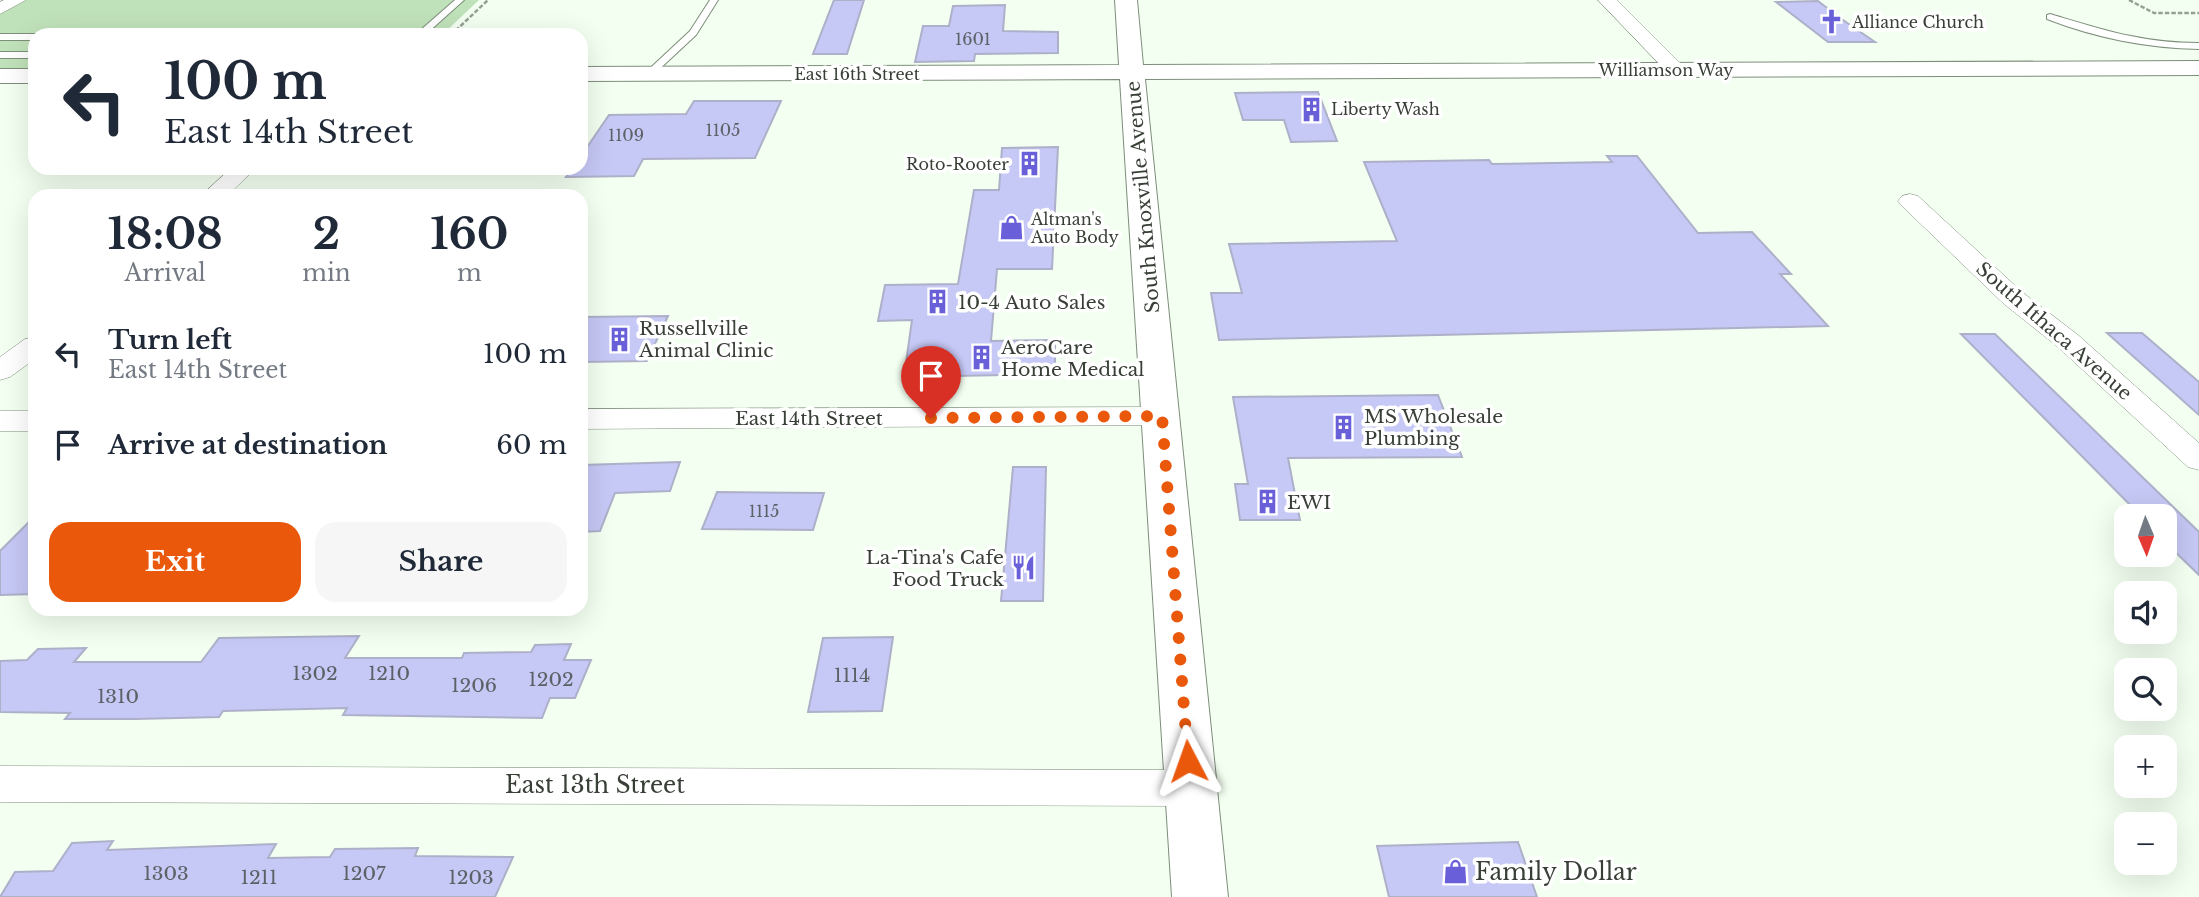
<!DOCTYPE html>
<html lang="en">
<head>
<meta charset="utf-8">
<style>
	body { margin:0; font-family:"Libre Baskerville",serif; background:#f6f6f7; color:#1f2937; height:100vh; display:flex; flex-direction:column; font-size:26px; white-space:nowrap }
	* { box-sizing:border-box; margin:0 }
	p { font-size:23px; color:#747a83 }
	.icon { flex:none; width:38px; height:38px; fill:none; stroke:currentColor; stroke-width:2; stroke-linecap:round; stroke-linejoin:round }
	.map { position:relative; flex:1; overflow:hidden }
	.panel { position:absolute; left:28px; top:189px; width:560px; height:427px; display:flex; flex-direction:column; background:#fff; border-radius:21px; box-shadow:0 7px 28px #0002 }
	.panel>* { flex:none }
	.top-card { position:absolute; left:28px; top:28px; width:560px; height:147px; border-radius:21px; box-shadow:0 7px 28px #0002; background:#fff; color:#1f2937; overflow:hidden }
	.needle { width:46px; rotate:178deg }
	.fabs { position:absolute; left:2114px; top:504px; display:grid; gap:14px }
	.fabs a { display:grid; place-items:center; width:63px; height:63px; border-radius:14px; background:#fff; box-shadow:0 7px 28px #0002; font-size:35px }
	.pin { position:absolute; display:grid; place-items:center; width:60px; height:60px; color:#fff; margin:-72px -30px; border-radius:50% 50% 50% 0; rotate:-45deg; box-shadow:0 0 7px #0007 }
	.pin .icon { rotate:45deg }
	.me { position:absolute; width:77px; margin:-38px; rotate:356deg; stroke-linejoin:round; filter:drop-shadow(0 0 5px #0008) }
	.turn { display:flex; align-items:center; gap:24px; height:147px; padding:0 21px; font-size:32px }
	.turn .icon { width:91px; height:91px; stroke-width:2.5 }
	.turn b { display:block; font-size:49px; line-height:60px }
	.eta { display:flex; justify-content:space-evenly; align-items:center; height:119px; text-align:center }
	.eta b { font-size:42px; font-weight:800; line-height:49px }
	.primary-button { display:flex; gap:14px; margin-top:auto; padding:14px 21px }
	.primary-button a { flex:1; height:80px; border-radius:21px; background:#ea580c; color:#fff; font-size:28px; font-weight:800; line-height:80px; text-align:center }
	.primary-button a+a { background:#f6f6f7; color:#1f2937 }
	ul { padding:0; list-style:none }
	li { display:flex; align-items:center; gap:21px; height:91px; padding:0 21px }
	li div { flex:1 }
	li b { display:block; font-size:26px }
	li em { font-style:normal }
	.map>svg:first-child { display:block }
</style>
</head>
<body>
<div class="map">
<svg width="2199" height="897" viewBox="0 0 2199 897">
	<rect width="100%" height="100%" fill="#f3fff1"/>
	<path fill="#c0e2ba" d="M25 0H479L442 35H35V69H0V13Z"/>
	<path fill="#c6c8f5" stroke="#aeb0c9" stroke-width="2" d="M834 0H864L847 54H813Z
		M1818 1 1843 20 1875 42H1828L1776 2Z
		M1005 5 1003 31 1058 32V53L975 54 974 61 915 62 923 26H949L953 6Z
		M1318 92 1337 141 1291 142 1284 120H1243L1235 93Z
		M694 101H781L755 158 643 159 634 176 566 177 573 168H581V156L609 115 686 114Z
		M1058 147 1052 269H997L991 341 1055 340V374L904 377 912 320 878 321 885 285 958 284 974 190H999L1002 148Z
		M1607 156H1637L1698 233 1752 232 1791 274H1780L1828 326 1219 340 1211 293H1242L1229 244 1397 241 1364 162 1489 160 1492 164 1612 162Z
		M668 316 647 361 581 362V317Z
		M2107 333H2142L2199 382V415Z
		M1961 334H1995L2199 532V575L2165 542V516H2141Z
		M1438 395 1462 457 1288 458 1300 520H1240L1235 484H1248L1233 397Z
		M680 462 670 491 615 493 600 531 581 532V465Z
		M1013 467H1046L1043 601H1001Z
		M717 492 824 493 813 530 702 529Z
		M35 516V594L0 595V551Z
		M359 636 345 658H462L464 653 531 652 535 645 571 644 564 660H591L575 698H550L542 718 343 715 347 708 223 711 219 717 136 719H65L70 713 0 712V661L27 660 38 649 86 648 74 662H201L219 638Z
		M893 637 882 711 808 712 823 638Z
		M113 841 107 850 276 844 268 858 330 857 335 849 418 848 415 856 513 857 495 897H0L15 872 53 871 72 843Z
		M1518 842 1537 897H1389L1377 846Z"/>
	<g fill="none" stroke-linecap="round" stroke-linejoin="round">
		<defs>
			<path id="lane" d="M455 0H464L425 35H415Z
				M710 0H718L696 35 652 76H646V72L690 31Z
				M2050 14C2104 30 2142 43 2199 43V49C2146 48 2096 38 2047 19V15Z
				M0 34H35L38 35H35V40H0Z
				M0 52H35V58H0Z"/>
			<path id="street" d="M4 0H26L0 14V2Z
				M1598 0H1617L1683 66 1686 70 1683 74H1669Z
				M231 168H256L227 196H201Z
				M1910 194 1918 196 2022 292 2078 335 2199 443V470L2188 467 2058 347 2004 304 1902 206 1898 201 1902 196Z
				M35 337V359L10 377 0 380V357L25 339Z
				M1162 407 1173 409 1177 416 1173 423 1162 425 581 429V409Z
				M0 411H35V431H0Z
				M0 766 1191 770 1206 775 1212 788 1206 801 1191 806 0 802Z"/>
			<path id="secondary" d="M1115 0H1137L1143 65 2199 61V75L1145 79 1228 897H1172L1120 79 581 81V67L1119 65Z
				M0 69H35V83H0Z"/>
		</defs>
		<use href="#lane" stroke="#7d8e7a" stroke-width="2"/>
		<use href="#street" stroke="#7d8e7a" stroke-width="1"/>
		<use href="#secondary" stroke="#7d8e7a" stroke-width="2"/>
		<path stroke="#969f94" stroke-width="2.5" stroke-dasharray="4.5 2" stroke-linecap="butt" d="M2129 0 2154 13H2199
			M451 35 488 0"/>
		<use href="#lane" fill="#fff" fill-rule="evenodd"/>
		<use href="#street" fill="#fff" fill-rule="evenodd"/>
		<use href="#secondary" fill="#fff" fill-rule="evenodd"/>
	</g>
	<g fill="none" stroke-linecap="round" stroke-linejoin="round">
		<path stroke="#ea580c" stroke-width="12" stroke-dasharray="0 21.6" d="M931 418 1162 416 1188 761"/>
	</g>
	<defs>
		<symbol id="church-bare" viewBox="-9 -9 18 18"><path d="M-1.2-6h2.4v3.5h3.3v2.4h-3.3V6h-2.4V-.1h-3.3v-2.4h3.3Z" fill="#685fd9" stroke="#fff" stroke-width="2.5" paint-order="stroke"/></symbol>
		<symbol id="building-bare" viewBox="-9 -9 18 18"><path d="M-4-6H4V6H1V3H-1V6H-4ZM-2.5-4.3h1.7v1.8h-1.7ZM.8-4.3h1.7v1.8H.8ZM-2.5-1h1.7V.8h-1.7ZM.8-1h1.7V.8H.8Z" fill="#685fd9" stroke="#fff" stroke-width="2.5" paint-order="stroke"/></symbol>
		<symbol id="shop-bare" viewBox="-9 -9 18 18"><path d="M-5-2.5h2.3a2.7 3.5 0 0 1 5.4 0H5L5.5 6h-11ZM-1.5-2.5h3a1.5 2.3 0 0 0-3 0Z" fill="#685fd9" stroke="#fff" stroke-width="2.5" paint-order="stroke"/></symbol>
		<symbol id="restaurant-bare" viewBox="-9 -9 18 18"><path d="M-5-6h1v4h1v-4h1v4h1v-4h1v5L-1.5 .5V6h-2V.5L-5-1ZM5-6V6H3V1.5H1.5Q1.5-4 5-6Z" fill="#685fd9" stroke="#fff" stroke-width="2.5" paint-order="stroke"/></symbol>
	</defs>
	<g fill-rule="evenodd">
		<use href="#church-bare" x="1814" y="4" width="35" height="35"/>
		<use href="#building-bare" x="1294" y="92" width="35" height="35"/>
		<use href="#building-bare" x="1012" y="146" width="35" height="35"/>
		<use href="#shop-bare" x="994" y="210" width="35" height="35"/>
		<use href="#building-bare" x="920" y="284" width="35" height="35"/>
		<use href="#building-bare" x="602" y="322" width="35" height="35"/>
		<use href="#building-bare" x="964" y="340" width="35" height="35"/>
		<use href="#building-bare" x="1326" y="410" width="35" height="35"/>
		<use href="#building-bare" x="1250" y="484" width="35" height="35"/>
		<use href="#restaurant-bare" x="1006" y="550" width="35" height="35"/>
		<use href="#shop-bare" x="1438" y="854" width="35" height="35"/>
	</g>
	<g text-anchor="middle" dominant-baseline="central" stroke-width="7" stroke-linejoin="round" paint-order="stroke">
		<g font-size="16" fill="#383f36" stroke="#fff" text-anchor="start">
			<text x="1852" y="22">Alliance Church</text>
			<text x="1331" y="109">Liberty Wash</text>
			<text x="1009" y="164" text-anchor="end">Roto-Rooter</text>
			<text x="1031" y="219">Altman's<tspan x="1031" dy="18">Auto Body</tspan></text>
		</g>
		<g font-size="16" fill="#5c6166">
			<text x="973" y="39">1601</text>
			<text x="723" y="130">1105</text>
			<text x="626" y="135">1109</text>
			<text x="764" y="511">1115</text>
		</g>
		<g font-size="16" fill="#383f36" stroke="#fff">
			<text x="1666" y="70">Williamson Way</text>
			<text x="857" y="74">East 16th Street</text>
		</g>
		<g font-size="19" fill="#383f36" stroke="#fff">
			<text transform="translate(1143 197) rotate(-95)">South Knoxville Avenue</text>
			<text transform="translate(2054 331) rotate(41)">South Ithaca Avenue</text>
			<text x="809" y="418">East 14th Street</text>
		</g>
		<g font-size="19" fill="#383f36" stroke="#fff" text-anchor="start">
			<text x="958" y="302">10-4 Auto Sales</text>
			<text x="639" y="328">Russellville<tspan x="639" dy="22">Animal Clinic</tspan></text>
			<text x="1001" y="347">AeroCare<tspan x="1001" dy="22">Home Medical</tspan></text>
			<text x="1364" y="416">MS Wholesale<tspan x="1364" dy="22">Plumbing</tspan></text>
			<text x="1287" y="502">EWI</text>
			<text x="1004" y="557" text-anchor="end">La-Tina's Cafe<tspan x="1004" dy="22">Food Truck</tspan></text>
		</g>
		<g font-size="19" fill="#5c6166">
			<text x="315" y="673">1302</text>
			<text x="389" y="673">1210</text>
			<text x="852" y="675">1114</text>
			<text x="551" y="679">1202</text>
			<text x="474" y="685">1206</text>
			<text x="118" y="696">1310</text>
			<text x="166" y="873">1303</text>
			<text x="364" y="873">1207</text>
			<text x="259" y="877">1211</text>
			<text x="471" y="877">1203</text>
		</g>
		<g font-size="23" fill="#383f36" stroke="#fff">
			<text x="595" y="785">East 13th Street</text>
		</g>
		<g font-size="23" fill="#383f36" stroke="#fff" text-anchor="start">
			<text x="1475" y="872">Family Dollar</text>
		</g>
	</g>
</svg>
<div class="fabs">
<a><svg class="needle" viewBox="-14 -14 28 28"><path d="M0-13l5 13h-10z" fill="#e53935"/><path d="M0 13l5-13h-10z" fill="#747a83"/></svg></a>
<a><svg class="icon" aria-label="sound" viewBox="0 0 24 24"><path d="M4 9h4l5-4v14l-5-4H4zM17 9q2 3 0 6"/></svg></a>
<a><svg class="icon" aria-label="search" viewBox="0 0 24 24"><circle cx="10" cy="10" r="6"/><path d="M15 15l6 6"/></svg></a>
<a>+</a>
<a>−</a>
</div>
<div class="pin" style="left:931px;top:418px;background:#d93025"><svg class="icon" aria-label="arrive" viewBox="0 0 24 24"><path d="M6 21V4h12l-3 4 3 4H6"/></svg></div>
<svg class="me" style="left:1188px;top:761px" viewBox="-20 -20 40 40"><path d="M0-17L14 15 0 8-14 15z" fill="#ea580c" stroke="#fff" stroke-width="4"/></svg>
<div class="top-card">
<div class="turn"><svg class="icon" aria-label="left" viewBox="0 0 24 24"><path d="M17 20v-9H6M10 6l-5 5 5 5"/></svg><div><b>100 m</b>East 14th Street</div></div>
</div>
<section class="panel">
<div class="eta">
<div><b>18:08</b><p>Arrival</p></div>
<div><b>2</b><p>min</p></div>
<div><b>160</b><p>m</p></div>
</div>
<ul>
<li><svg class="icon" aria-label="left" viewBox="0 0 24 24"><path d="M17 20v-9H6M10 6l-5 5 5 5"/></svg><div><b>Turn left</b><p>East 14th Street</p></div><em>100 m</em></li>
<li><svg class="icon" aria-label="arrive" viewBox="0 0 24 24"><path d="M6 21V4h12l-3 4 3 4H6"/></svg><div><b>Arrive at destination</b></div><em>60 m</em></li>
</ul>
<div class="primary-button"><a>Exit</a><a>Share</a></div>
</section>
</div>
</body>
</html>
